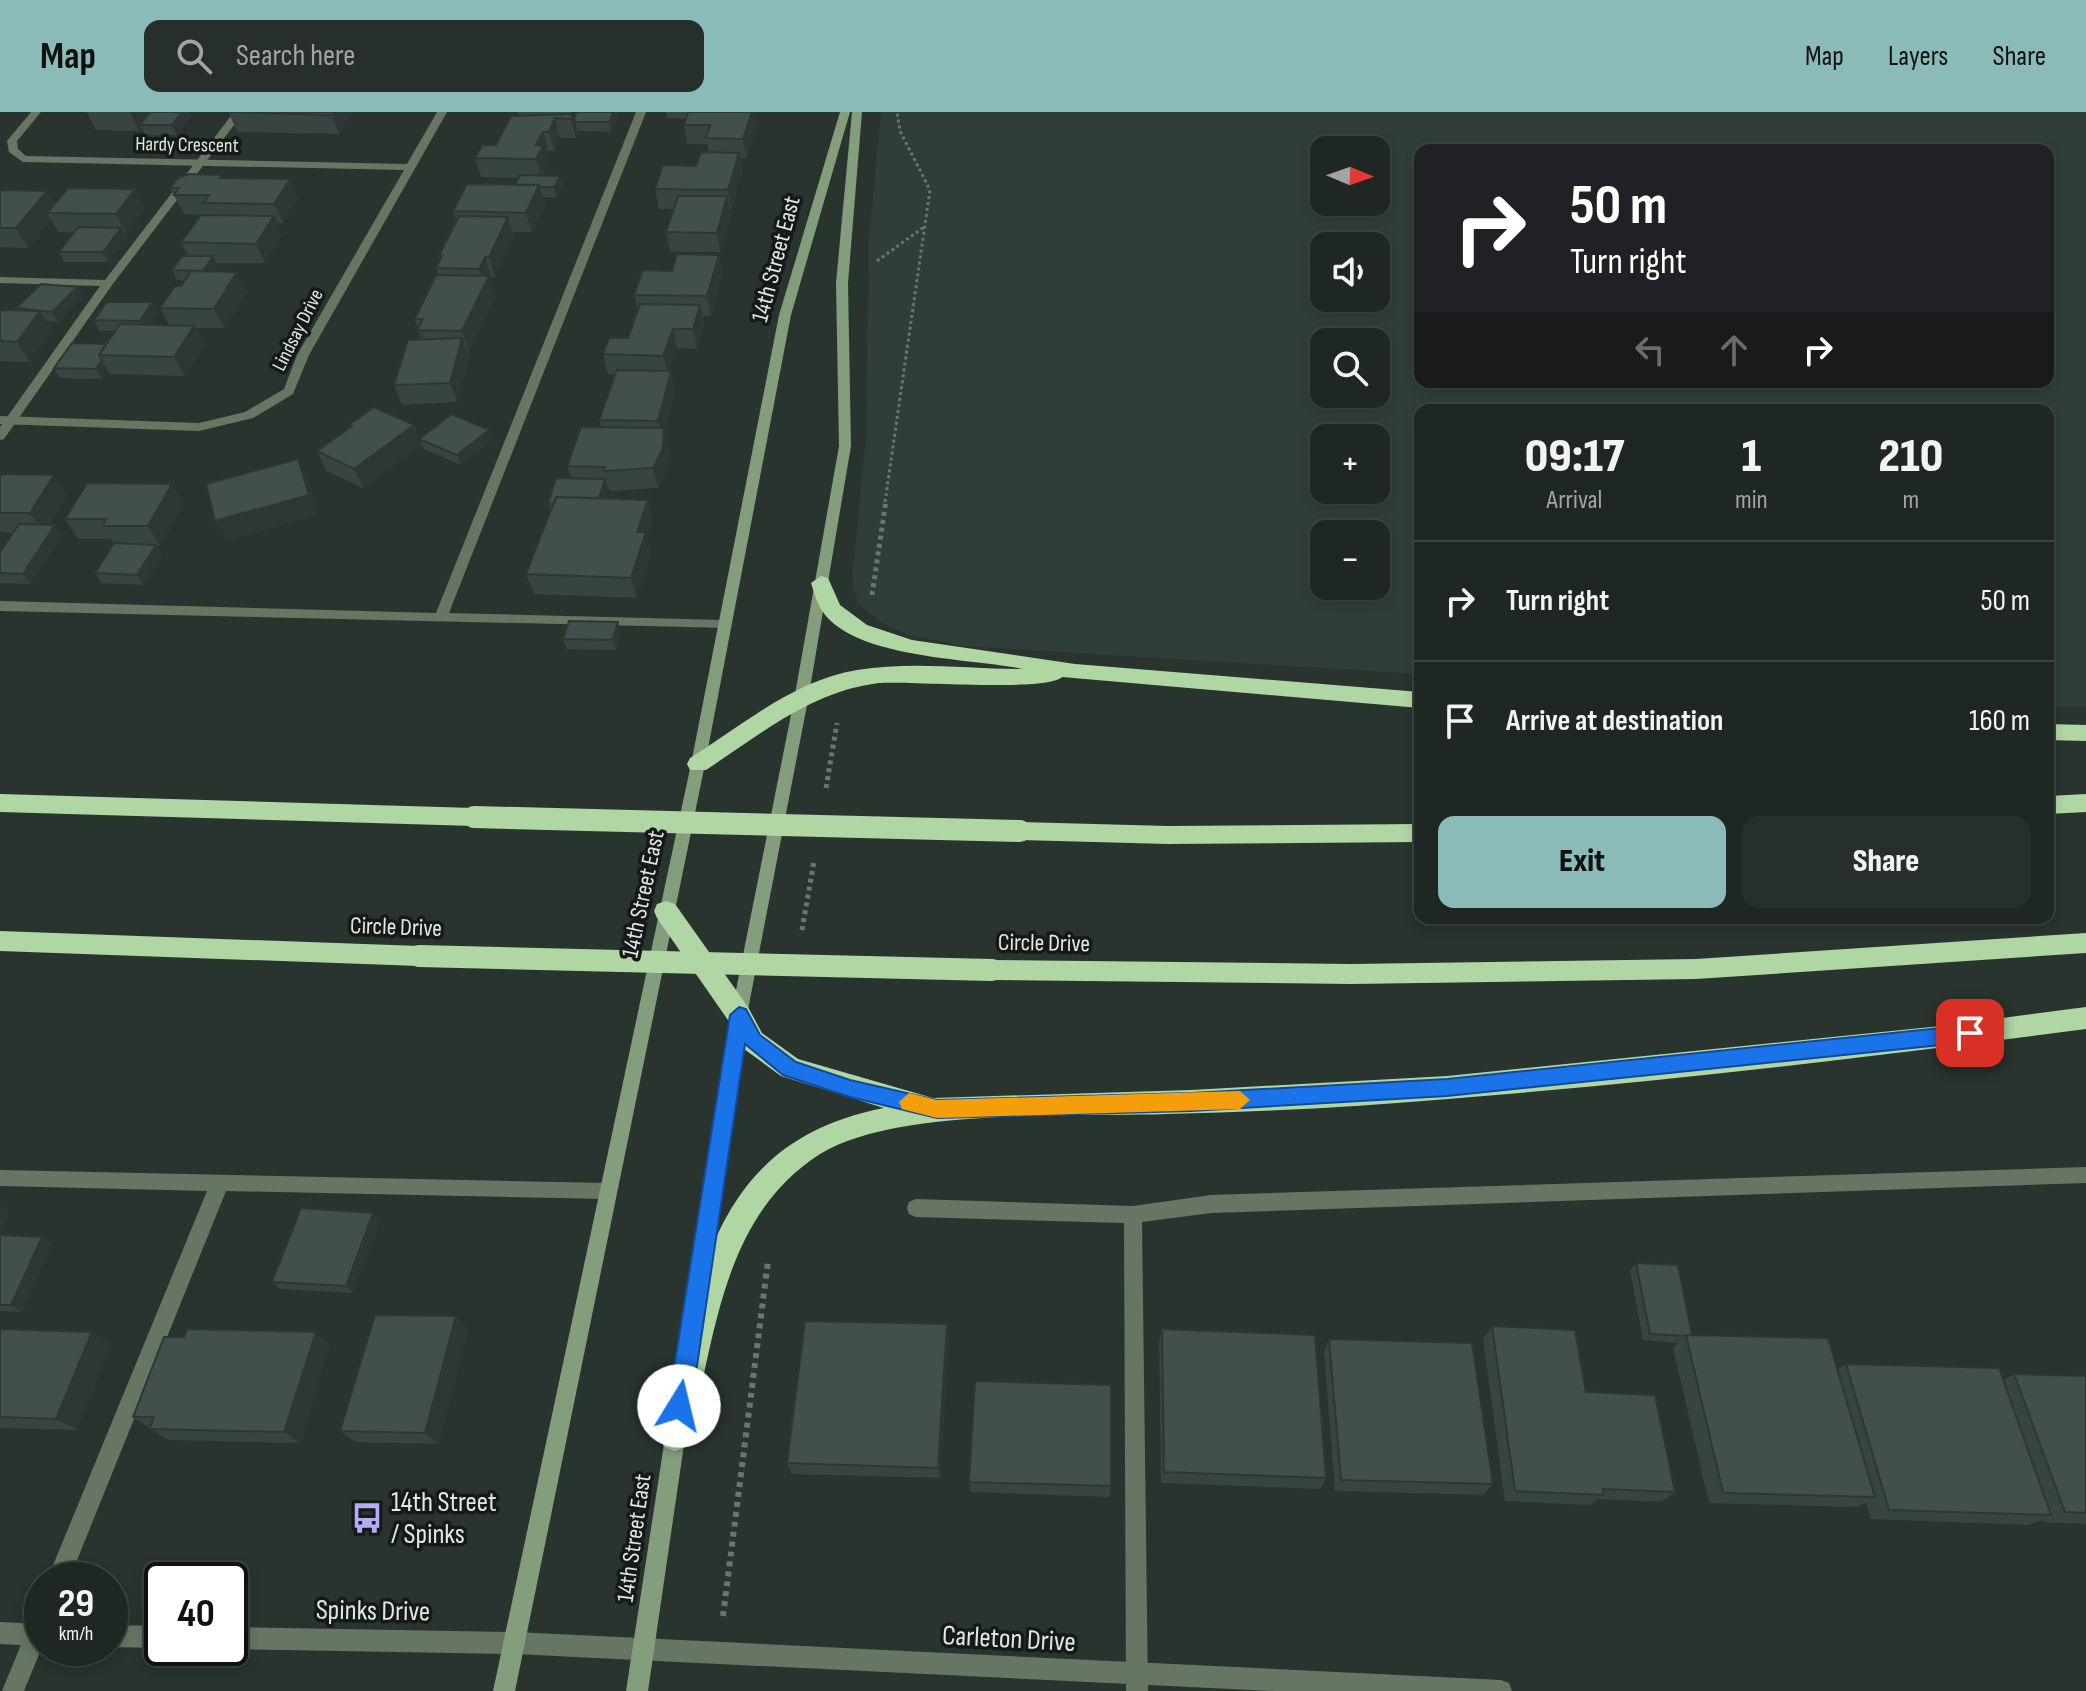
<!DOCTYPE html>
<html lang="en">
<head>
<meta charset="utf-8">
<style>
	body { margin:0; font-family:"Sofia Sans Condensed",sans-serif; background:#272f2a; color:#f1f3f6; height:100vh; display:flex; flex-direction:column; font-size:30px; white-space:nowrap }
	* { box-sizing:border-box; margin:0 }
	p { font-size:26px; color:#a1a5a5 }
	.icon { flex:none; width:44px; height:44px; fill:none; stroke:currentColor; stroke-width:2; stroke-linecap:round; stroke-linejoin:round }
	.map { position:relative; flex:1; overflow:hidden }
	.side { position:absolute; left:1414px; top:292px; width:640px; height:520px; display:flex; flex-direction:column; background:#1f2722; border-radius:16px; box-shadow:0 4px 12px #0003,0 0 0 2px #3c4440 }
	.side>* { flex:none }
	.hud { position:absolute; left:1414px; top:32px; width:640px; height:244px; border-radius:16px; box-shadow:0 4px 12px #0003,0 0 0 2px #3c4440; background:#202124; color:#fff; overflow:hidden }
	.needle { width:52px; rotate:92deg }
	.fabs { position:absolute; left:1310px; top:24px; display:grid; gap:16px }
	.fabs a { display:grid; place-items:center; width:80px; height:80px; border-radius:16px; background:#1f2722; box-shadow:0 4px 12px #0003,0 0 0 2px #3c4440; font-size:40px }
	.speed { position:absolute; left:24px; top:1450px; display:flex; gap:16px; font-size:40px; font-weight:700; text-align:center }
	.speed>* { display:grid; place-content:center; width:104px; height:104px; border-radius:50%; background:#1f2722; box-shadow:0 4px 12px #0003,0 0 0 2px #3c4440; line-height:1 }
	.speed small { font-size:20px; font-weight:400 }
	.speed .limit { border:4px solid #111; border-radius:12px; background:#fff; color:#111 }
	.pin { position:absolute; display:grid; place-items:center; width:68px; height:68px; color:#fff; margin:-34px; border-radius:16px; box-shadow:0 4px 12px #0006 }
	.me { position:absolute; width:88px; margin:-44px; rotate:9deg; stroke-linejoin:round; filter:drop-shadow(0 0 6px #0008) }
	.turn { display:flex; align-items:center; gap:28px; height:168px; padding:0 24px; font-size:36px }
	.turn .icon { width:104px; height:104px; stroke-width:2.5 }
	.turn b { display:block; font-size:56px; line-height:68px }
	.lanes { display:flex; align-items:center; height:76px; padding:0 24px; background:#0003; justify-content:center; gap:40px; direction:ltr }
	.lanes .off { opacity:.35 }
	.eta { display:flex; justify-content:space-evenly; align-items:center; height:136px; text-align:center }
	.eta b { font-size:48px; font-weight:800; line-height:56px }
	.cta { display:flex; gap:16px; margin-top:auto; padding:16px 24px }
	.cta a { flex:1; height:92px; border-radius:16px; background:#8bbbb9; color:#111; font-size:32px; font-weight:800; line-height:92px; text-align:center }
	.cta a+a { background:#272f2a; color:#f1f3f6 }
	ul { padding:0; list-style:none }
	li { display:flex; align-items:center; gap:24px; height:120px; padding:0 24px; border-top:2px solid #3c4440 }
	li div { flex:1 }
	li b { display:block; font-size:30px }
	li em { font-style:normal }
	header { display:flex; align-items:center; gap:48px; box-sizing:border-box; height:112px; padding:0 40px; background:#8bbbb9; color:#111 }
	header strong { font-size:38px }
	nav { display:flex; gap:44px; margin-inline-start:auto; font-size:28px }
	.search { width:560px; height:72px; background:#272f2a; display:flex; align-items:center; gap:20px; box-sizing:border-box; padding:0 28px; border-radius:16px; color:#a1a5a5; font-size:30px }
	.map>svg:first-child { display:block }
</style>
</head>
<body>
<header>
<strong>Map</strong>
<div class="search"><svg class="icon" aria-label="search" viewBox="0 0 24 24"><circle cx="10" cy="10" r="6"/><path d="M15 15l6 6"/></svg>Search here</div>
<nav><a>Map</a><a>Layers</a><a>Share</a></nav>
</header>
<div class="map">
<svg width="2086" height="1579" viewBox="0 0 2086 1579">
	<rect width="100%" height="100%" fill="#29342e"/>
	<path fill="#2f3f38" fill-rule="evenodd" d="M881 0H2086V595H2048V298H1420V562L964 534 909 523 881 510 858 491 852 470 866 323 869 125ZM1324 38H1376V90H1324ZM1420 38H2048V270H1420ZM1376 134V186H1324V134ZM1376 230V282H1324V230ZM1324 326H1376V378H1324ZM1324 422H1376V474H1324Z"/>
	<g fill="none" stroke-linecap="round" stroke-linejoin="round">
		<path stroke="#6b756f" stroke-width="3" stroke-dasharray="3 3" stroke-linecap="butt" d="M877 149 924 115
			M885 390 930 78 900 19 897 0"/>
		<path stroke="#6b756f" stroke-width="5" stroke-dasharray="4 4" stroke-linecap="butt" d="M872 483 886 388
			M826 676 837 611
			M802 818 814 749"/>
		<path stroke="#6b756f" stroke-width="6" stroke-dasharray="5 5" stroke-linecap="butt" d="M723 1504 768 1149"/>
		<path fill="#677662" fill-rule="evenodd" d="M234 0H244L112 173 4 327 0 328V315L100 174 0 171V165L105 168Z
			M636 0H646L449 501 724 508 731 513 729 516 0 499V489L436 501Z
			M2086 1055V1071L1211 1101 1142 1110 1148 1579H1126L1124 1111 916 1105 909 1102 907 1096 909 1090 916 1087 1133 1094 1211 1083Z
			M0 1058 606 1071 612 1073 615 1079 612 1085 606 1087 226 1079 69 1468H47L207 1079 0 1074Z
			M42 1498V1535L24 1579H2L34 1501Z"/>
		<path fill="#677662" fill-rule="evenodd" d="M31 0H41L17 29 18 37 26 44 407 52 437 0H447L309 243 293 282 253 306 199 319 0 312V304L199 311 245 300 284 277 297 243 404 58 23 50 9 40 7 29Z
			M0 1510 42 1512V1534L0 1532Z
			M110 1513 162 1514V1536L110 1535Z
			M230 1515 515 1520 1501 1568 1509 1571 1512 1579H1273L515 1542 230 1537 228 1536H230Z"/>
		<path fill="#849d7d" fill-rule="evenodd" d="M840 0H850L791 203 705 652 515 1579H493L691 652 779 203Z
			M852 0H862L848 171 851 334 808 588 747 903 704 1198 701 1205 694 1207 687 1205 684 1198 731 903 794 588 839 334 836 171Z
			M676 1309 683 1312 686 1319 648 1579H626L666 1319 669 1312Z"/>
		<path fill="#b0d6a4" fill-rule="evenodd" d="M821 464 828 466 840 493 867 513 912 528 1075 552 1420 580V596L1062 565C1047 580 911 569 879 571 812 579 761 622 706 658H690L687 652 690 646C742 613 795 568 857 558 912 549 968 557 1023 557 970 546 856 547 823 500 817 492 814 480 811 471Z
			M2048 612 2086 613V629L2048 628Z
			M0 682 474 696 482 699 485 705 482 711 474 714 0 700Z
			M2086 682V700L2048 702V684Z
			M1020 710 1168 714 1420 712V730L1168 732 1020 728 1012 725 1008 719 1012 713Z
			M666 789 675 792 748 895 762 921 798 947 933 986 1191 978 1447 964 1941 914 2086 895V917C1874 945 1661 970 1448 987 1355 995 1261 1000 1168 1002 1076 1005 896 995 820 1042 723 1104 716 1221 690 1324L686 1335 675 1339 664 1335 660 1324C698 1177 707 1030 884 996L781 964 744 937 730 911 657 806 654 799 657 792Z
			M0 819 419 834 428 837 431 844 428 851 419 854 0 839Z
			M2086 821V841L1696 867 1351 872 992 868 983 865 980 858 983 851 992 848 1351 852 1696 847Z"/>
		<path stroke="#b0d6a4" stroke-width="22" d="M474 705 1020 719
			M419 844 992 858"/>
	</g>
	<path fill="#384442" d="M87 0H189L191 4 177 23H145L142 16 139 19 96 18Z
		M353 0 339 22 237 20 229 1Z
		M518 0H571L570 2 574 6 577 0H618V3L611 20 578 19 576 26H560L554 39H548L546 44 548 53 543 63 560 64 563 73 557 85H542L545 93 532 120H512L514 125 495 165H491L490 167 496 183 469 239H467L469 246 457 290 402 293 394 273 421 228 415 207 438 163 436 156 440 148 439 144 456 109 453 99 515 73 518 66 481 65 475 46 496 33 520 4Z
		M666 0H755L757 13 746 46H740L742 60 731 98H730L731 104 720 140H670L666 120 674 97H659L655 77 696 54 708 40 707 32H687L684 13 686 7 667 6Z
		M224 66 298 86 283 111H277L282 123 265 151H216L218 154 215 159 247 179 224 216H196L205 233 185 264 110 262 108 259 102 267 60 266 54 256 106 232 116 219H99L94 208 158 200 150 213H169L160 196 181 174 185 168H177L172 158 188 144 181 130 201 103 184 102 170 76Z
		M135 77 145 96 126 122 124 121 127 126 108 150H64L59 140 74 120H58L51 107 28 136 0 135V79H47L54 92Z
		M719 143 722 162 711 204H703L704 213 697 237 677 236 669 259 675 279 665 320 669 336 668 356 658 376 610 379 608 375V377L605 386 648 388 653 407 647 425 651 440 637 486 534 482 526 462 551 399 548 392 571 366 567 354 601 315 599 308 616 262H608L603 242 628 226 638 199 634 183 672 159Z
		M83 185 58 210 47 209 52 218 30 250 0 249V198H17L16 196Z
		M349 313 419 327 493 328 461 353 424 337 422 333 363 376 326 359 317 339 350 316Z
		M0 362 67 382 49 413H55L62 423 31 472 0 471V440L13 421 0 420Z
		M172 372 183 392 160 434H157L162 443 144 473 101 471 95 461 114 431 111 427H78L65 407Z
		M618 510 621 520 616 538 567 537 563 527Z
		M380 1108 353 1181 280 1177 272 1170Z
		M0 1123 42 1125 52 1132 22 1200 0 1199Z
		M1636 1151 1692 1223 1837 1258 1846 1252 2004 1268 2014 1262 2086 1264V1412L2043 1410 2042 1408 2029 1413 1871 1407 1866 1391 1857 1395 1709 1391 1673 1236 1678 1231 1643 1228 1630 1158Z
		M456 1204 468 1217 438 1332 355 1330 340 1319Z
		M947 1212 949 1225 940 1366 792 1362 787 1351Z
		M1492 1214 1586 1280 1675 1380 1662 1390 1598 1387 1591 1393 1505 1389 1483 1227Z
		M0 1217 92 1220 111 1232 77 1318 0 1316Z
		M1162 1217 1326 1366 1320 1377 1161 1371 1159 1230Z
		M316 1220 330 1232 300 1331 168 1328 133 1305 184 1225Z
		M1329 1227 1493 1372 1483 1383 1335 1379 1324 1240Z
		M969 1370 1111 1374 1109 1385 971 1380Z"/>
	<path fill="#2e3736" d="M130 0H154L140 13 142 16 139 19Z
		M182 0H189L191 4 177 23 172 13Z
		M334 0H353L339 22 332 3Z
		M613 0H618V3L611 20 609 10Z
		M752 0H755L757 13 746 46 743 27Z
		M573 2 578 21 576 26 571 7Z
		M555 6 560 26 554 39 549 20Z
		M543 20 548 39 546 44 548 53 541 66 536 47V33Z
		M739 41 742 60 731 98 728 78Z
		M560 64 563 73 557 85 554 75Z
		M290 67 298 86 283 111 274 92Z
		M539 73 545 93 532 120 526 101Z
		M135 77 145 96 126 122 116 102Z
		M47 79 58 98 47 101 51 107 28 136 16 116Z
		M727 84 731 104 720 140 717 121Z
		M274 104 282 123 265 151 256 132Z
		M508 105 514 125 495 165 489 145Z
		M121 116 127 126 108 150 103 140Z
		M719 143 722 162 711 204 707 184Z
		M213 144 218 154 208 169 203 159Z
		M485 145 496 183 469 239 462 219 485 173 479 157Z
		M237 160 247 179 224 216 214 197Z
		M77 175 83 185 58 210 52 200Z
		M152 190 158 200 146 219 140 209Z
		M700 193 704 213 697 237 693 217Z
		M40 199 52 218 30 250 17 230Z
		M194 214 205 233 185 264 174 245Z
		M673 217 677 236 668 263 663 244Z
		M462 226 469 246 457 290 450 271Z
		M102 248 108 259 102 267 96 257Z
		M671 259 675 279 665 320 669 336 668 356 658 376 653 356 663 329 658 309Z
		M414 313 422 333 363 376 354 357Z
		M489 318 493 328 461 353 457 343Z
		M298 347 308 366 319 403 227 429 215 409Z
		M54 363 67 382 43 421 30 401Z
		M605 367 608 377 600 402 597 392Z
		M172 372 183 392 160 434 148 414Z
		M648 388 653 407 647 425 651 440 637 486 631 466 637 420Z
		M55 413 62 423 31 472 23 462Z
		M156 433 162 443 144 473 137 463Z
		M618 510 621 520 616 538 612 528Z
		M1 1092 11 1100 0 1121V1093Z
		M373 1101 380 1108 353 1181 346 1174Z
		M42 1125 52 1132 22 1200 11 1193Z
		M456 1204 468 1217 438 1332 425 1321Z
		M947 1212 949 1225 940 1366 938 1356Z
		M92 1220 111 1232 77 1318 56 1307Z
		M316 1220 330 1232 300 1331 284 1320Z"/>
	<path fill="#414f4d" stroke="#2e3736" stroke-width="2" d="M150 0H182L172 13H140Z
		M229 0H334L332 3Z
		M577 0H613L609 10H575L574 6Z
		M688 0H752L743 27 706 26 710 13H684Z
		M573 2 571 7 555 6 549 20H543L536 33 543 34 536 47 475 46 482 33H496L511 4Z
		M701 40 739 41 728 78 655 77 663 53 696 54Z
		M189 62 222 63 220 66 290 67 274 92 203 91 209 83H174L179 76H170L178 66Z
		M520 63 560 64 554 75H539V73H515Z
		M467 72 539 73 526 101 453 99Z
		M68 76 135 77 116 102 47 101Z
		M0 79V78L47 79 16 116H0Z
		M678 84H727L717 121 666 120Z
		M201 103 274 104 256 132 181 130Z
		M459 104 508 105 489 145H485L479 157 436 156 442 144H439Z
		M78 115 121 116 103 140H59Z
		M677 142 719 143 707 184 634 183 643 158 672 159Z
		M182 144H213L203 159 172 158Z
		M191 159 237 160 214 197 160 196 175 174H181Z
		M436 163 489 164 462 219 417 218 423 207H415Z
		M41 172 77 175 52 200 16 196Z
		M107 190H152L140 209 94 208Z
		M640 192 700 193 693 217H673L663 244 603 242 609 226H628Z
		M0 198 40 199 17 230 0 229Z
		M120 212 194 214 174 245 99 243Z
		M462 226 450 271 394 273 408 228Z
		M72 231 106 232 99 243 102 248 96 257 54 256Z
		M617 258 671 259 658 309 599 308Z
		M374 295 414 313 354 357 317 339 352 314 349 313Z
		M452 302 489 318 457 343 419 327Z
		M581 315 664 316 663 336 653 356 604 359 605 355 567 354Z
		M298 347 309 383 215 409 206 372Z
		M0 362 54 363 30 401H0Z
		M556 366 605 367 599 386 556 385 554 392H548Z
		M87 371 172 372 148 414H102L106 407H65Z
		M556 385 648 388 637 420H646L631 466 526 462Z
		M19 412 55 413 23 462 0 461V440Z
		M114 431 156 433 137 463 95 461Z
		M569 509 618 510 612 528 563 527Z
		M301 1096 373 1101 346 1174 272 1170Z
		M0 1123 42 1125 11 1193H0Z
		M1636 1151 1678 1153 1692 1223H1686V1224L1650 1222Z
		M375 1203 456 1204 425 1321 340 1319Z
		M805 1209 947 1212 938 1356 787 1351Z
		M1492 1214 1575 1218 1586 1280 1655 1283 1675 1380 1603 1377V1383L1515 1379Z
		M0 1217 92 1220 56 1307 0 1305Z
		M187 1217 316 1220 284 1320 149 1317 154 1305H133L164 1225H184Z
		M1162 1217 1315 1223 1326 1366 1164 1360Z
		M1686 1223 1828 1226 1875 1385 1723 1381Z
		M1329 1227 1472 1231 1493 1372 1341 1368Z
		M1846 1252 1999 1256 2051 1403 1889 1398Z
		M2014 1262 2086 1264V1401L2065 1400Z
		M975 1269 1111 1273V1374L969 1370Z"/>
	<path fill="#1a73e8" stroke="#114b97" stroke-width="2" d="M739 895 746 897 760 923 796 950 850 968 937 988 1191 981 1447 967 1970 913 1980 921 1970 930 1447 984 1191 999 937 1006 850 985 783 963 745 932 691 1294 687 1302 679 1305 671 1302 668 1294 730 903Z"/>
	<path fill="#f59e0b" d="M1240 979 1250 988 1240 997 937 1006 902 997 899 990 909 981 937 988Z"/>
	<defs>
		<symbol id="bus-bare" viewBox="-9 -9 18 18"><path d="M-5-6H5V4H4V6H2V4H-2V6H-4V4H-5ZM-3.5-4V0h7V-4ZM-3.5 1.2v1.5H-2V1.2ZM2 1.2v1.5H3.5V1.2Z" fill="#b5acf8" stroke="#151a18" stroke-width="2.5" paint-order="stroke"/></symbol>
	</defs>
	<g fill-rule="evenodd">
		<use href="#bus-bare" x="345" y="1384" width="44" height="44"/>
	</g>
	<g text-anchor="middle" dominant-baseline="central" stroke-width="7" stroke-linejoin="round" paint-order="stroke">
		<g font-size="20" fill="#e1e8e4" stroke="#151a18">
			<text transform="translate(187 33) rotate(1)">Hardy Crescent</text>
			<text transform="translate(298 218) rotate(-63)">Lindsay Drive</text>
		</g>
		<g font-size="24" fill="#e1e8e4" stroke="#151a18">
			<text transform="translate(776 147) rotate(-75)">14th Street East</text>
			<text transform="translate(643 782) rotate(-78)">14th Street East</text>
			<text transform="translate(396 815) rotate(2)">Circle Drive</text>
			<text transform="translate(1044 831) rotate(1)">Circle Drive</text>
			<text transform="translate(634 1426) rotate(-82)">14th Street East</text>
		</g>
		<g font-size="28" fill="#e1e8e4" stroke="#151a18" text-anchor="start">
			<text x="391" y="1390">14th Street<tspan x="391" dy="32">/ Spinks</tspan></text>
		</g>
		<g font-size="28" fill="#e1e8e4" stroke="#151a18">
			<text transform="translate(373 1499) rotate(1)">Spinks Drive</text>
			<text transform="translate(1009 1527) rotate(3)">Carleton Drive</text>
		</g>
	</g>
</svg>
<div class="fabs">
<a><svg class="needle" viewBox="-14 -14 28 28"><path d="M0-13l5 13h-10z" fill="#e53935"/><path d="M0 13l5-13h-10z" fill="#a1a5a5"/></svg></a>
<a><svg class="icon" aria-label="sound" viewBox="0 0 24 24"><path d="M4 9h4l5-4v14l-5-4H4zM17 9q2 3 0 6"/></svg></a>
<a><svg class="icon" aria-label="search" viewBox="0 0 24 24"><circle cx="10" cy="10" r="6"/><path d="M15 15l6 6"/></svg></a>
<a>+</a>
<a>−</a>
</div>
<div class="speed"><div>29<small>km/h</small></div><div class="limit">40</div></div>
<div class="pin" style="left:1970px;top:921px;background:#d93025"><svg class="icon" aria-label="arrive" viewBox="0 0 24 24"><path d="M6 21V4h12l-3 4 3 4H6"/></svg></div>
<svg class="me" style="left:679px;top:1294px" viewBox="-20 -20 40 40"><circle r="19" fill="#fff"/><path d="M0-13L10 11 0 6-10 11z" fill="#1a73e8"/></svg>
<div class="hud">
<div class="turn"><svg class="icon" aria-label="right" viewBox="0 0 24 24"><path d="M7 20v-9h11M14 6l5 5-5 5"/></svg><div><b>50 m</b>Turn right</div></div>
<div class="lanes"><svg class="icon off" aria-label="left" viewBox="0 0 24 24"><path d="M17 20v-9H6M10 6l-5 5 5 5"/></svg><svg class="icon off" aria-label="ahead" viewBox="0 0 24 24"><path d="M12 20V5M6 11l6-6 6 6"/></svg><svg class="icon" aria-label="right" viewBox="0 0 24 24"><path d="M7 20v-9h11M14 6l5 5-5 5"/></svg></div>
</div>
<section class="side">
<div class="eta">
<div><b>09:17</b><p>Arrival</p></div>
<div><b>1</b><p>min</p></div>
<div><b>210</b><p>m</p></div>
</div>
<ul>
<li><svg class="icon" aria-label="right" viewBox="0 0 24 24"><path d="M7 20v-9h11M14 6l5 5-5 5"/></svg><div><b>Turn right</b></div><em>50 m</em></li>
<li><svg class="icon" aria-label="arrive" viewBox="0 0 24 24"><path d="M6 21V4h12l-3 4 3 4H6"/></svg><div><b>Arrive at destination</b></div><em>160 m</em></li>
</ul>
<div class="cta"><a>Exit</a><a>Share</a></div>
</section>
</div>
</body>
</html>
